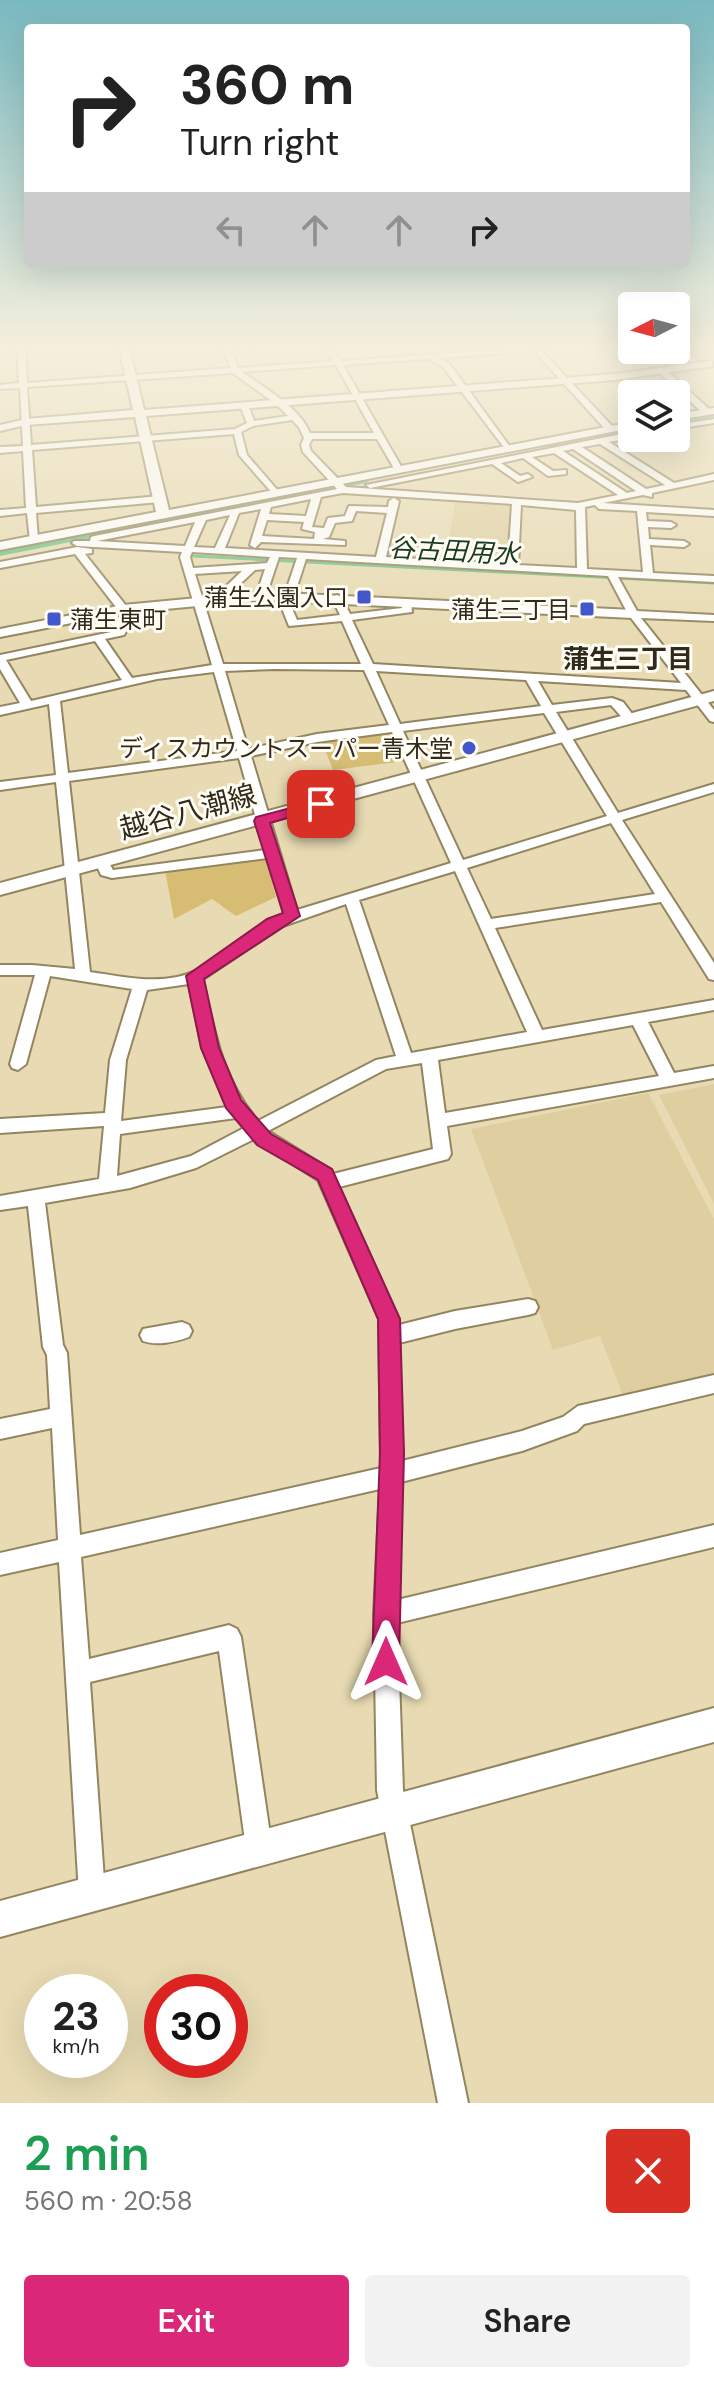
<!DOCTYPE html>
<html lang="en">
<head>
<meta charset="utf-8">
<style>
	body { margin:0; font-family:"DM Sans","Noto Sans JP",sans-serif; background:#f2f2f2; color:#222; height:100vh; display:flex; flex-direction:column; font-size:30px; white-space:nowrap }
	* { box-sizing:border-box; margin:0 }
	p { font-size:26px; color:#767676 }
	.icon { flex:none; width:44px; height:44px; fill:none; stroke:currentColor; stroke-width:2; stroke-linecap:round; stroke-linejoin:round }
	.map { position:relative; height:2103px; overflow:hidden }
	.drawer { display:flex; flex-direction:column; background:#fff; flex:1 }
	.drawer>* { flex:none }
	.guide { position:absolute; left:24px; top:24px; width:666px; height:244px; border-radius:8px; box-shadow:0 8px 32px #0002; background:#fff; color:#222; overflow:hidden }
	.needle { width:52px; rotate:264deg }
	.buttons { position:absolute; left:618px; top:292px; display:grid; gap:16px }
	.buttons a { display:grid; place-items:center; width:72px; height:72px; border-radius:8px; background:#fff; box-shadow:0 8px 32px #0002; font-size:40px }
	.speed { position:absolute; left:24px; top:1974px; display:flex; gap:16px; font-size:40px; font-weight:700; text-align:center }
	.speed>* { display:grid; place-content:center; width:104px; height:104px; border-radius:50%; background:#fff; box-shadow:0 8px 32px #0002; line-height:1 }
	.speed small { font-size:20px; font-weight:400 }
	.speed .limit { border:12px solid #d22; background:#fff; color:#111 }
	.pin { position:absolute; display:grid; place-items:center; width:68px; height:68px; color:#fff; margin:-34px; border-radius:16px; box-shadow:0 4px 12px #0006 }
	.me { position:absolute; width:88px; margin:-44px; rotate:0deg; stroke-linejoin:round; filter:drop-shadow(0 0 6px #0008) }
	.turn { display:flex; align-items:center; gap:28px; height:168px; padding:0 24px; font-size:36px }
	.turn .icon { width:104px; height:104px; stroke-width:2.5 }
	.turn b { display:block; font-size:56px; line-height:68px }
	.lanes { display:flex; align-items:center; height:76px; padding:0 24px; background:#0003; justify-content:center; gap:40px; direction:ltr }
	.lanes .off { opacity:.35 }
	.round { display:grid; place-items:center; flex:none; width:84px; height:84px; border-radius:8px; background:#f2f2f2 }
	.summary { display:flex; align-items:center; justify-content:space-between; height:136px; padding:0 24px }
	h1 { font-size:48px; font-weight:600; line-height:60px; color:#1e9e55 }
	.primary-button { display:flex; gap:16px; margin-top:auto; padding:16px 24px }
	.primary-button a { flex:1; height:92px; border-radius:8px; background:#db2777; color:#fff; font-size:32px; font-weight:600; line-height:92px; text-align:center }
	.primary-button a+a { background:#f2f2f2; color:#222 }
	.map>svg:first-child { display:block }
</style>
</head>
<body>
<div class="map">
<svg width="714" height="2103" viewBox="0 0 714 2103">
	<rect width="100%" height="100%" fill="#e8dbb3"/>
	<path fill="#dfcfa0" d="M456 499 515 505 511 556 450 554 449 563 386 559 390 540 448 543Z
		M714 1084V1204L659 1095Z
		M648 1093 714 1219V1377L624 1399 600 1336 553 1350 471 1129Z"/>
	<path fill="#d7bd73" d="M392 733 405 761 333 770 322 742Z
		M266 858 276 897 236 916 212 899 174 919 165 870Z"/>
	<g fill="none" stroke-linecap="round" stroke-linejoin="round">
		<path stroke="#70c185" stroke-width="3" d="M193 556 714 583"/>
		<path fill="#70c185" fill-rule="evenodd" d="M714 411V419L676 425V417Z
			M632 425V433L548 448 542 444 548 440Z
			M362 476 369 480 367 483 0 556V548Z"/>
		<defs>
			<path id="street" d="M17 347H25L27 383 231 368 222 347H230L238 368 334 361 322 347H330L341 361 538 347 612 426V430H606L534 351 437 358 449 363 510 447 506 450 443 367 428 359 343 365 402 468 395 470 377 439H312L309 445 311 451 346 487 578 503 618 495 554 453 532 457 553 471 566 470V474L548 476 523 458 501 463 520 476 528 474 532 477 518 482 492 464 370 488 366 485 632 432V438L609 442 674 483 714 474V480L652 493V497L643 495 603 503 714 510V516L646 512 647 521 671 522 676 525 671 528 648 527 649 539 684 541 689 544 684 547 650 545 653 573 714 576V582L618 577 637 611 714 615V621L641 618 714 710V722L710 721 686 690 538 681 552 705 612 698 623 702 636 719 630 723 626 722 611 705 556 712 618 813 714 784V792L622 820 714 963V980L709 979 661 902 495 928 542 1030 714 1000V1010L648 1022 674 1073 714 1066V1078L447 1126 451 1154 448 1159 339 1187 399 1319V1325L455 1311 528 1299 535 1301 538 1307 535 1313 528 1315 455 1329 399 1343 402 1461 522 1431 563 1417 578 1406 714 1375V1393L584 1424 577 1431 522 1451 401 1482 397 1600 714 1525V1547L397 1623 403 1790 468 2103H438L377 1790 374 1614 380 1489 81 1557 89 1659 229 1625 237 1629 241 1637 272 1848 268 1857 259 1861 250 1857 246 1848 219 1651 90 1682 105 1894 101 1903 92 1907 83 1903 79 1894 59 1562 0 1575V1553L58 1540 52 1428 0 1439V1419L50 1409 47 1355 43 1347 28 1206 0 1210V1196L99 1179 104 1126 0 1133V1119L105 1113 110 1060 132 989 50 976 26 1064 18 1070 12 1068 10 1064 35 975H0V965H32L75 969 56 782 0 790V782L56 775 49 704 0 715V707L20 703 0 669V655L116 631 104 611 109 608 113 609 127 630 124 635 105 639 132 678 212 665 180 557 182 552 77 546 72 543 74 541H90L91 537 94 536 337 489 303 452 301 445 304 438 299 427 292 420 253 426 241 432 247 455 279 492 274 495 239 455 234 434 32 450 36 507 160 496 165 499 160 502 36 513 38 539 30 541 27 513 0 516V510L26 508 23 451 0 453V447L23 446 20 388 0 389V385L19 383ZM336 365 374 433H310C299 407 266 389 242 372ZM233 373 276 404 288 416 254 421 248 405 244 403 240 405 247 423 235 429 31 445 27 387ZM600 444 665 485 646 489 582 447ZM573 449 636 491 627 493 563 451ZM343 493 512 504 508 564 386 557 399 501 394 498 389 501 388 507 349 506 345 516 328 518 324 528 312 527 321 497ZM311 499 306 516 269 514 271 507ZM521 505 576 510 577 568 518 565ZM595 505 599 509 637 511 643 572 587 569 585 507ZM261 509 250 545 255 548 261 542 345 545V541L323 539 329 537 335 523 352 521 356 511 387 513 376 557 225 548 239 513ZM230 515 215 548 194 547 206 520ZM267 520 304 522 302 529 315 532 314 539 262 536ZM195 522 185 546 97 541ZM192 552 270 557 267 563 193 568 190 557ZM279 557 297 558 285 594 277 596 289 626 342 621 361 664H223L195 574 242 571 218 594 217 598 222 601 255 570 265 569 256 596 261 599 266 596ZM306 559 608 576 628 614 681 683 373 664 352 620 412 612 411 602 406 599 401 602 402 608 350 614 342 598 337 595 332 598 340 615 297 620 288 599 294 596ZM95 641 122 680 31 701 6 660ZM274 669 364 670 389 725 317 734 248 749 225 671ZM376 671 526 680 541 706 400 724ZM214 672 237 751 68 773 60 701 157 679ZM544 713 607 816 463 860 403 731ZM392 732 451 863 297 910 251 756 317 742ZM239 758 265 850 113 870 108 861H98L96 864 101 875 112 878 268 858 284 914C247 931 217 968 177 977 148 983 119 976 90 972L69 781ZM611 823 655 894 491 919 467 868ZM455 871 527 1032 411 1053 359 900ZM346 904 396 1056 376 1060 258 1121C222 1079 214 1031 203 979L283 926ZM189 984 202 1048 227 1107 121 1121 126 1060 147 990ZM633 1025 659 1076 445 1113 438 1060ZM422 1063 433 1149 333 1174 331 1170 268 1131 386 1069ZM236 1118 244 1128 191 1156 117 1176 120 1134ZM254 1139 318 1180 379 1319 381 1468 80 1535 67 1353 63 1345 45 1203 130 1188 196 1168Z
				M659 369H665L710 410V414H704L659 373Z
				M714 419V423L676 429V425Z
				M77 547 92 549V553L85 554 127 607V611H119L75 554 0 568V562Z
				M182 1322 189 1325 192 1331 189 1337C176 1342 156 1346 143 1341L140 1335 143 1329Z"/>
			<path id="secondary" d="M119 347H129L144 410 615 374 711 361 714 366 615 380 146 416 169 510 632 422V428L0 550V542L156 512 135 417 26 425 0 431V425L26 419 133 410Z
				M635 350H658L699 359 694 362Z
				M714 408V414L676 420V414Z
				M261 592 633 610 640 614 633 618 261 600 123 613 0 637V629L123 605Z
				M714 691V701L0 895V883Z
				M714 1708V1742L0 1937V1901Z"/>
		</defs>
		<use href="#street" stroke="#928560" stroke-width="4"/>
		<use href="#secondary" stroke="#928560" stroke-width="4"/>
		<use href="#street" fill="#fff" fill-rule="evenodd"/>
		<use href="#secondary" fill="#fff" fill-rule="evenodd"/>
	</g>
	<linearGradient id="sky" x2="0" y2="1"><stop stop-color="#78b9c0"/><stop offset="0.54" stop-color="#f5efdd"/><stop offset="1" stop-color="#f5efdd" stop-opacity="0"/></linearGradient>
	<rect width="714" height="641" fill="url(#sky)"/>
	<path fill="#db2777" stroke="#8e194d" stroke-width="2" d="M321 800 326 801V807L270 823 300 916 204 979 219 1048 241 1100 271 1134 332 1169 400 1319 404 1453 399 1662 395 1671 386 1675 376 1671 372 1662 380 1453 378 1319 318 1180 257 1145 226 1108 201 1048 186 976 267 919 283 913 254 821 256 817Z"/>
	<g fill="#4357cb" stroke="#fffcf4" stroke-width="3">
		<rect x="356" y="589" width="16" height="16" rx="4"/>
		<rect x="579" y="601" width="16" height="16" rx="4"/>
		<rect x="46" y="611" width="16" height="16" rx="4"/>
		<circle cx="469" cy="748" r="8"/>
	</g>
	<g text-anchor="middle" dominant-baseline="central" stroke-width="6" stroke-linejoin="round" paint-order="stroke">
		<g font-size="24" fill="#302a1b" stroke="#fffcf4" text-anchor="end">
			<text x="348" y="597">蒲生公園入口</text>
			<text x="571" y="609">蒲生三丁目</text>
			<text x="70" y="619" text-anchor="start">蒲生東町</text>
			<text x="453" y="748">ディスカウントスーパー青木堂</text>
		</g>
		<g font-size="26" font-style="italic" fill="#173921" stroke="#fffcf4">
			<text transform="translate(454 551) rotate(3)">谷古田用水</text>
		</g>
		<g font-size="26" font-weight="bold" fill="#302a1b" stroke="#fffcf4">
			<text x="628" y="659">蒲生三丁目</text>
		</g>
		<g font-size="28" fill="#302a1b" stroke="#fffcf4">
			<text transform="translate(188 812) rotate(-15)">越谷八潮線</text>
		</g>
	</g>
</svg>
<div class="buttons">
<a><svg class="needle" viewBox="-14 -14 28 28"><path d="M0-13l5 13h-10z" fill="#e53935"/><path d="M0 13l5-13h-10z" fill="#767676"/></svg></a>
<a><svg class="icon" aria-label="layers" viewBox="0 0 24 24"><path d="M12 4l9 5-9 5-9-5zM3 14l9 5 9-5"/></svg></a>
</div>
<div class="speed"><div>23<small>km/h</small></div><div class="limit">30</div></div>
<div class="pin" style="left:321px;top:804px;background:#d93025"><svg class="icon" aria-label="arrive" viewBox="0 0 24 24"><path d="M6 21V4h12l-3 4 3 4H6"/></svg></div>
<svg class="me" style="left:386px;top:1662px" viewBox="-20 -20 40 40"><path d="M0-17L14 15 0 8-14 15z" fill="#db2777" stroke="#fff" stroke-width="4"/></svg>
<div class="guide">
<div class="turn"><svg class="icon" aria-label="right" viewBox="0 0 24 24"><path d="M7 20v-9h11M14 6l5 5-5 5"/></svg><div><b>360 m</b>Turn right</div></div>
<div class="lanes"><svg class="icon off" aria-label="left" viewBox="0 0 24 24"><path d="M17 20v-9H6M10 6l-5 5 5 5"/></svg><svg class="icon off" aria-label="ahead" viewBox="0 0 24 24"><path d="M12 20V5M6 11l6-6 6 6"/></svg><svg class="icon off" aria-label="ahead" viewBox="0 0 24 24"><path d="M12 20V5M6 11l6-6 6 6"/></svg><svg class="icon" aria-label="right" viewBox="0 0 24 24"><path d="M7 20v-9h11M14 6l5 5-5 5"/></svg></div>
</div>
</div>
<section class="drawer">
<div class="summary"><div><h1>2 min</h1><p>560 m · 20:58</p></div><a class="round" style="background:#d93025;color:#fff"><svg class="icon" aria-label="close" viewBox="0 0 24 24"><path d="M6 6l12 12M18 6L6 18"/></svg></a></div>
<div class="primary-button"><a>Exit</a><a>Share</a></div>
</section>
</body>
</html>
